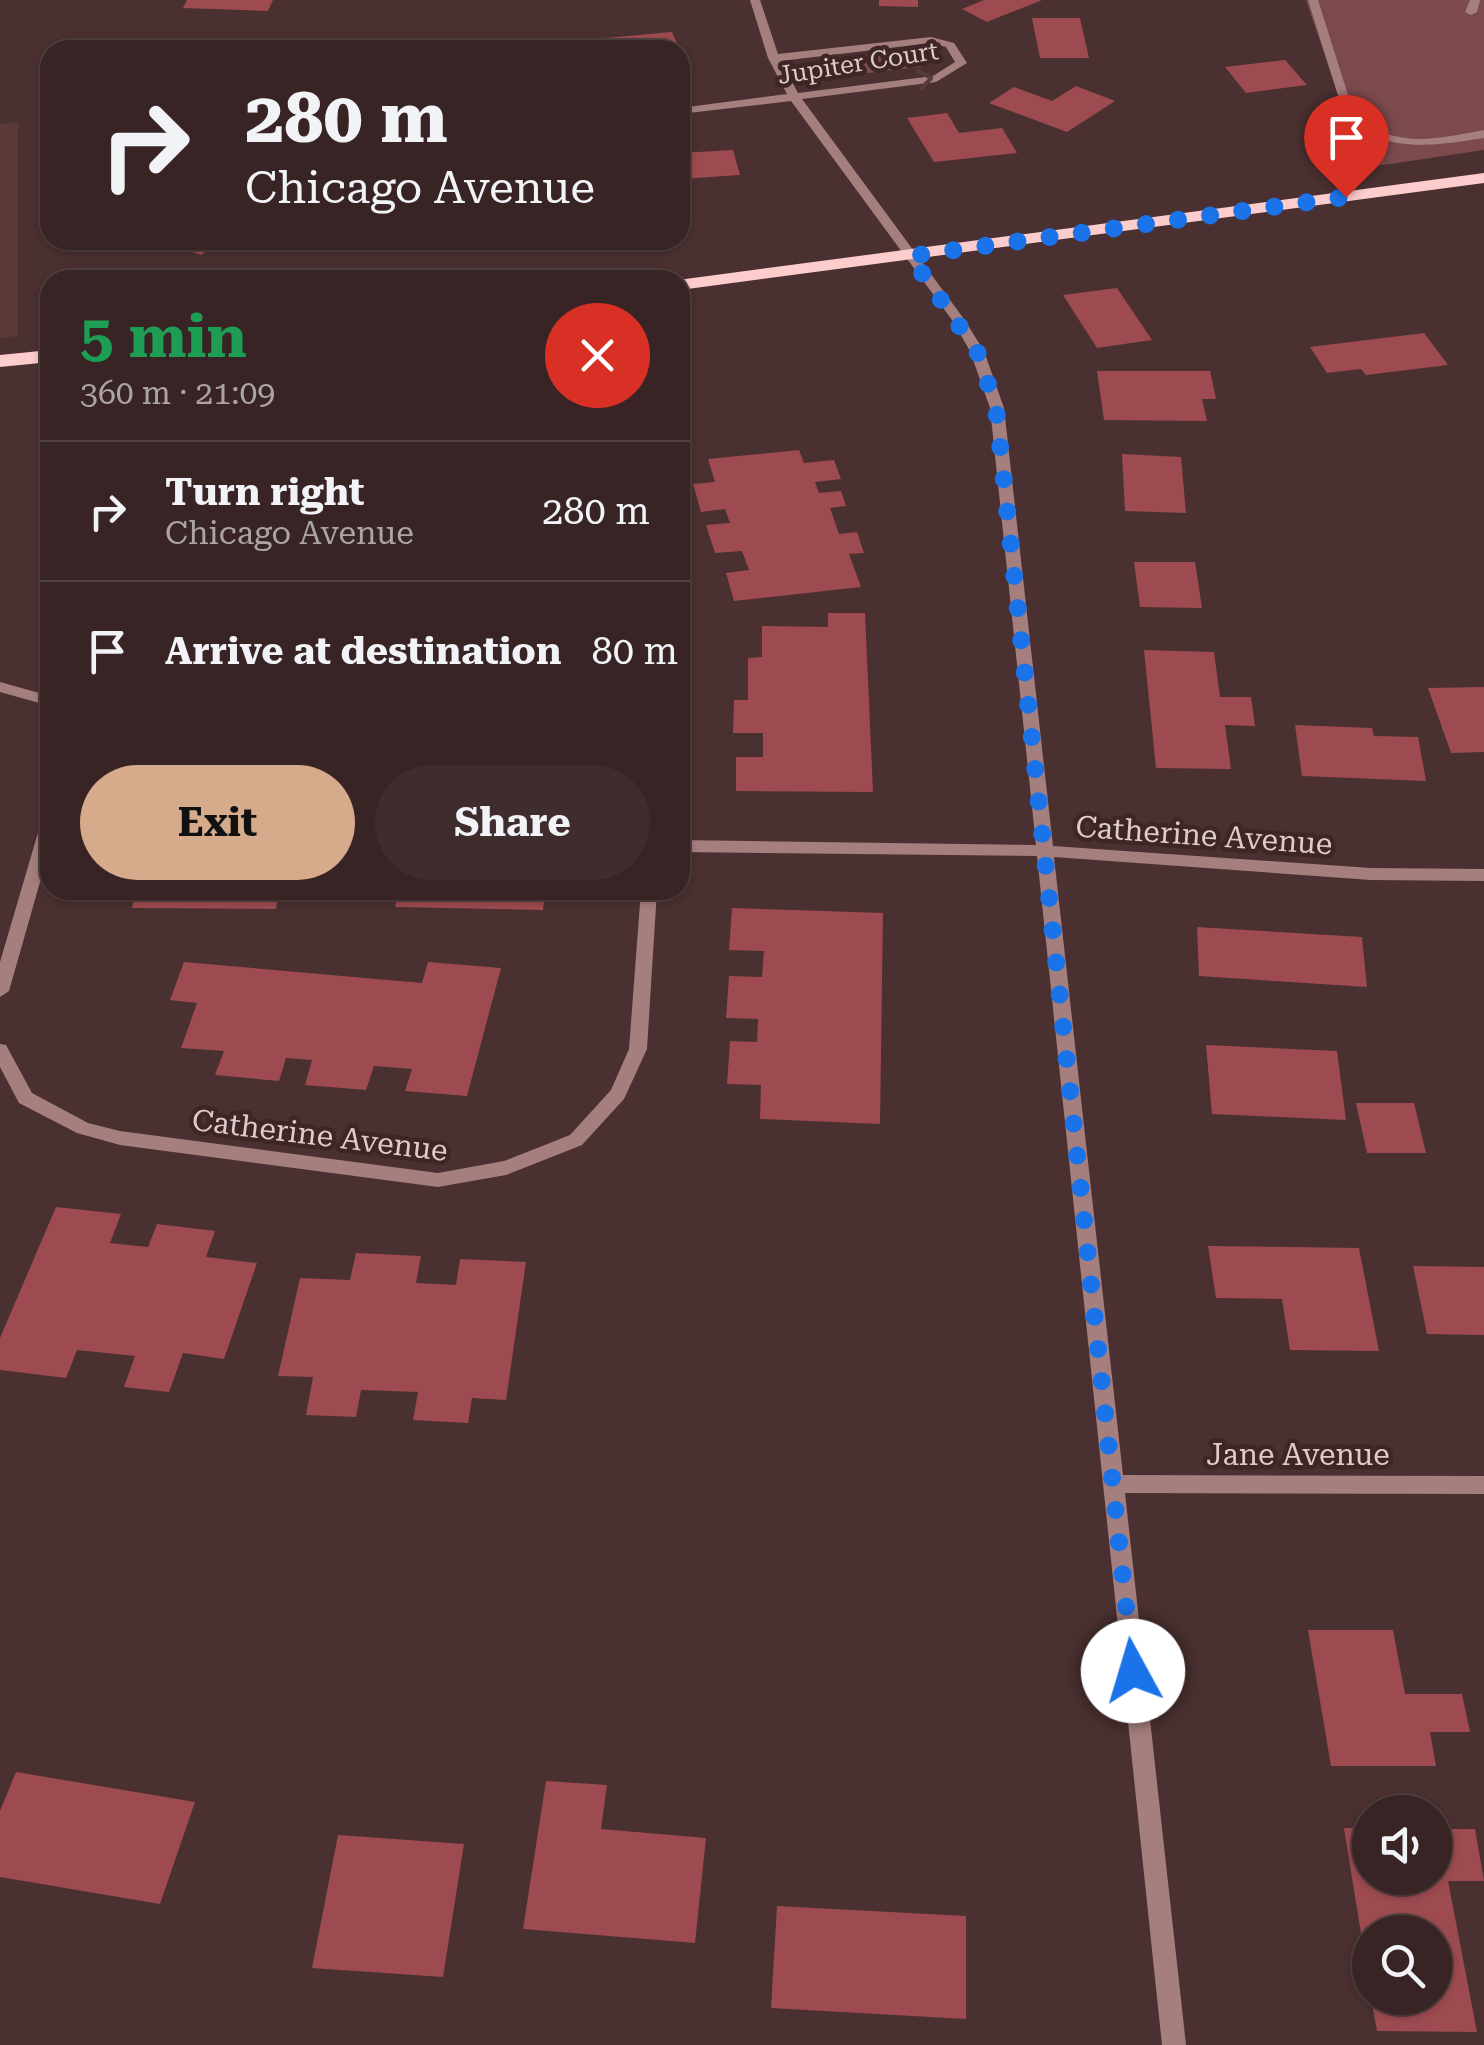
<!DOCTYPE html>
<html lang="en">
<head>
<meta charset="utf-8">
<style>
	body { margin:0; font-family:"Roboto Serif",serif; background:#3f2c2c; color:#f1f3f6; height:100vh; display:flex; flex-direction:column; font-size:38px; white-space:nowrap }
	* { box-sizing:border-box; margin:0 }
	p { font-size:32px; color:#aba4a6 }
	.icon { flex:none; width:55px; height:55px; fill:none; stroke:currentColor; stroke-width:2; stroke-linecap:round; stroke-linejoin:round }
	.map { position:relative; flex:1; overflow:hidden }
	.side { position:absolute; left:40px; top:270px; width:650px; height:630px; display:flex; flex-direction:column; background:#382424; border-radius:30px; box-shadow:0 2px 8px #0004,0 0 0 2px #524141 }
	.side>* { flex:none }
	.banner { position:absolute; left:40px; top:40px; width:650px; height:210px; border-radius:30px; box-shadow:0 2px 8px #0004,0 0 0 2px #524141; background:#382424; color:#f1f3f6; overflow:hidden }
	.buttons { position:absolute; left:1352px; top:1795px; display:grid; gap:20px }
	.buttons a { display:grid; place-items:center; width:100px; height:100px; border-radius:50%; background:#382424; box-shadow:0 2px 8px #0004,0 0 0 2px #524141; font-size:50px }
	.pin { position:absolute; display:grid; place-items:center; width:85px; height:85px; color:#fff; margin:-102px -42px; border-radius:50% 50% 50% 0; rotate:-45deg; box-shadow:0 0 10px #0007 }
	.pin .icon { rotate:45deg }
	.me { position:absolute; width:110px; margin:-55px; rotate:354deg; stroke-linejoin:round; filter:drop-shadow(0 0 8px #0008) }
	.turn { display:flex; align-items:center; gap:35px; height:210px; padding:0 40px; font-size:45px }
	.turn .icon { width:130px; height:130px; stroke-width:2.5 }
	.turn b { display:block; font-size:70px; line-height:85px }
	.round { display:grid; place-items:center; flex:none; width:105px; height:105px; border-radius:52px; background:#3f2c2c }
	.summary { display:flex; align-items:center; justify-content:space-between; height:170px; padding:0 40px }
	h1 { font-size:60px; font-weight:700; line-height:75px; color:#1e9e55 }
	.cta { display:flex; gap:20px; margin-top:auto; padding:20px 40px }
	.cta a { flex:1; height:115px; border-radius:60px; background:#d6ab8b; color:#111; font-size:40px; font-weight:700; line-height:115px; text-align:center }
	.cta a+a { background:#3f2c2c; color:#f1f3f6 }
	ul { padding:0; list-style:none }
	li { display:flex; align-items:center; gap:30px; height:140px; padding:0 40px; border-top:2px solid #524141 }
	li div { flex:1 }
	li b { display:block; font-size:38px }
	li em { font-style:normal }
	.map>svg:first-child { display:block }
</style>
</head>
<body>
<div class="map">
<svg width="1484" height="2045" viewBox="0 0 1484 2045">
	<rect width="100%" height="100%" fill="#4a3030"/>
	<path fill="#5a3939" d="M18 122V336L0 338V124Z"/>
	<path fill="#7c4a4c" d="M1306 0H1484V150L1363 168Z
		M907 50 922 53 928 62 920 67 851 75 832 68 841 58Z"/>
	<path fill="#9d4b50" d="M187 0H273L268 11 183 8Z
		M879 0H918V7L879 6Z
		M984 0H1042L987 22 962 9Z
		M1032 18H1080L1089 58H1040Z
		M672 32 680 50H598L594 39Z
		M1285 60 1307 85 1246 93 1225 67Z
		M1076 86 1115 101 1067 132 989 103 1014 87 1052 101Z
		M947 113 959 133 1002 128 1017 153 934 162 907 118Z
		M733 150 740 175 680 179V153Z
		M157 240H223L201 255Z
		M271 240H367V243L272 250Z
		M1117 288 1152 340 1097 348 1063 295Z
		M1424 333 1448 365 1366 375 1361 369 1327 373 1310 347Z
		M1097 371H1210L1216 399H1202L1207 421 1104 420Z
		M799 450 804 463 834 460 841 479 815 482 819 493 841 491 846 506 830 508 839 534 857 532 864 553 849 554 861 587 734 601 726 573 749 570 742 551 715 553 706 525 730 523 725 509 701 512 693 484 715 482 708 459Z
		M1122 454 1181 457 1186 513 1125 511Z
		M1134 562H1195L1202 608 1140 607Z
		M828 613H865L873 792 736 791V757H763V733H733L734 700H748V658L762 657V626L828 627Z
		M1144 650 1214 652 1220 697H1251L1255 726 1225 725 1231 769 1156 768Z
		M1484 687V752L1451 753 1428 688Z
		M1295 725 1372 728 1374 736 1418 737 1426 781 1302 776Z
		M136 890H279L276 909 132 908Z
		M398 890H545L543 910 395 907Z
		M732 908 883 913 880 1124 760 1119 761 1085 727 1084 730 1041 757 1042 758 1019 726 1018 729 976 762 977 764 951 729 950Z
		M1197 927 1362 937 1367 987 1199 976Z
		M184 962 422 983 428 962 501 968 467 1096 405 1091 412 1069 374 1066 366 1090 305 1085 312 1060 286 1058 279 1081 215 1075 224 1051 181 1048 197 1003 170 1000Z
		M1206 1045 1337 1051 1346 1120 1212 1114Z
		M1356 1103H1414L1426 1153H1367Z
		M56 1207 121 1214 110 1243 148 1247 157 1224 215 1231 206 1257 257 1263 224 1359 183 1353 169 1392 124 1387 135 1356 77 1350 66 1378 0 1370V1338Z
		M1208 1246 1359 1248 1379 1351 1290 1350 1282 1299 1216 1298Z
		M356 1253 421 1256 416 1283 456 1285 460 1259 526 1262 506 1400 472 1398 468 1423 413 1420 418 1392 361 1390 356 1417 306 1415 313 1377 278 1376 300 1278 350 1280Z
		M1413 1266 1484 1267V1335L1427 1334Z
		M1308 1630H1393L1405 1694H1462L1470 1732H1430L1436 1766H1331Z
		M16 1772 195 1802 160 1904 0 1877V1811Z
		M546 1781 607 1785 601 1829 706 1838 695 1943 523 1929Z
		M1344 1828H1370V1878H1435V1829H1475L1484 1881H1448L1477 2032 1377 2031 1371 1998H1435V1932H1370L1368 1977Z
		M338 1835 464 1844 443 1977 312 1968Z
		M777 1906 966 1916V2019L771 2008Z"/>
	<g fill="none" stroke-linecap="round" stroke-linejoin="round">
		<path fill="#a57e7e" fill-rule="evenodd" d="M750 0H760L778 54 931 37 954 43 967 63 936 82 802 99 964 319 984 351 1004 408 1053 846 1371 868 1484 869V881L1371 880 1054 857 1123 1475 1484 1476V1494L1125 1493 1186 2045H1162L1037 856 680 852V840L1036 845 990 408 970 351 952 320 791 101 680 114V108L787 94 768 58ZM931 43 946 47 955 62 933 76 798 93 781 61Z
			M1308 0H1318L1355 117C1398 149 1435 139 1484 130V138C1433 146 1390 153 1346 121Z
			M1470 0H1480L1477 12 1471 15 1465 12Z
			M0 682 50 696V706L0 692Z
			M50 814V847L9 991 0 997V962L42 819Z
			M641 890H657L647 1049 624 1099 582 1145 506 1175 438 1187 120 1145 77 1133 19 1103 0 1067V1044L6 1045 32 1093 88 1123 120 1131 438 1173 504 1161 570 1135 611 1090 629 1049Z"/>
		<path fill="#fdcccc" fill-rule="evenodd" d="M1484 173V183L680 290 678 280Z
			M50 350V362L0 367V355Z"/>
	</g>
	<defs><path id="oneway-chevron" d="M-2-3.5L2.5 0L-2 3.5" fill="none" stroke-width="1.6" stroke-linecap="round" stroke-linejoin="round" transform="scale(2.5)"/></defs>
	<use stroke="#583c3c" href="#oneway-chevron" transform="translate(925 79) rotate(-9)"/>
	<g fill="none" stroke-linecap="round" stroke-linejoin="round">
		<path stroke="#1a73e8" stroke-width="18" stroke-dasharray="0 32.4" d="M1133 1671 996 408 977 351 910 256 1346 197"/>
	</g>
	<g text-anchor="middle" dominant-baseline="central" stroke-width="9" stroke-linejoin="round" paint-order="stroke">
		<g font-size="25" fill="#decccc" stroke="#3f2626">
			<text transform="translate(858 63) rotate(-9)">Jupiter Court</text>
		</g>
		<g font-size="30" fill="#decccc" stroke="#3f2626">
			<text transform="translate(1204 835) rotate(4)">Catherine Avenue</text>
			<text transform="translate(320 1135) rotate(7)">Catherine Avenue</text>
			<text x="1298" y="1454">Jane Avenue</text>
		</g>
	</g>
</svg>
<div class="buttons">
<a><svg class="icon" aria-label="sound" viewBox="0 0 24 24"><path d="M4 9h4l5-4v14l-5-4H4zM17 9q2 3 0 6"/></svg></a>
<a><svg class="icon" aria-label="search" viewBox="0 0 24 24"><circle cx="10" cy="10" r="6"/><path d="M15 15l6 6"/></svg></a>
</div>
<div class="pin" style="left:1346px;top:197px;background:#d93025"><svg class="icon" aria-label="arrive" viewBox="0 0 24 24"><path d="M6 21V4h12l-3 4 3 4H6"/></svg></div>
<svg class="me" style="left:1133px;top:1671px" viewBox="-20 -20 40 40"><circle r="19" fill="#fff"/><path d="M0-13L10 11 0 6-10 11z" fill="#1a73e8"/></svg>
<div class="banner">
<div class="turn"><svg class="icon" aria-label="right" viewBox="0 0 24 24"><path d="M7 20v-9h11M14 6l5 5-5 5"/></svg><div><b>280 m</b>Chicago Avenue</div></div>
</div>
<section class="side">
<div class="summary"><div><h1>5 min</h1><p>360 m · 21:09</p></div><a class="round" style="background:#d93025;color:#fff"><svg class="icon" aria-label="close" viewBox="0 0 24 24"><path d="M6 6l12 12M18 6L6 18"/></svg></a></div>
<ul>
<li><svg class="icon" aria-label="right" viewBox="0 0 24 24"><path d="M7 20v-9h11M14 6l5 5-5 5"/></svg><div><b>Turn right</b><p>Chicago Avenue</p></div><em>280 m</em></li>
<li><svg class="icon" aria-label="arrive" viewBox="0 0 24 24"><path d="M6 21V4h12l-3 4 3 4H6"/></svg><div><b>Arrive at destination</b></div><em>80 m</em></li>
</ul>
<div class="cta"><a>Exit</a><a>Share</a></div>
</section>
</div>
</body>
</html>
